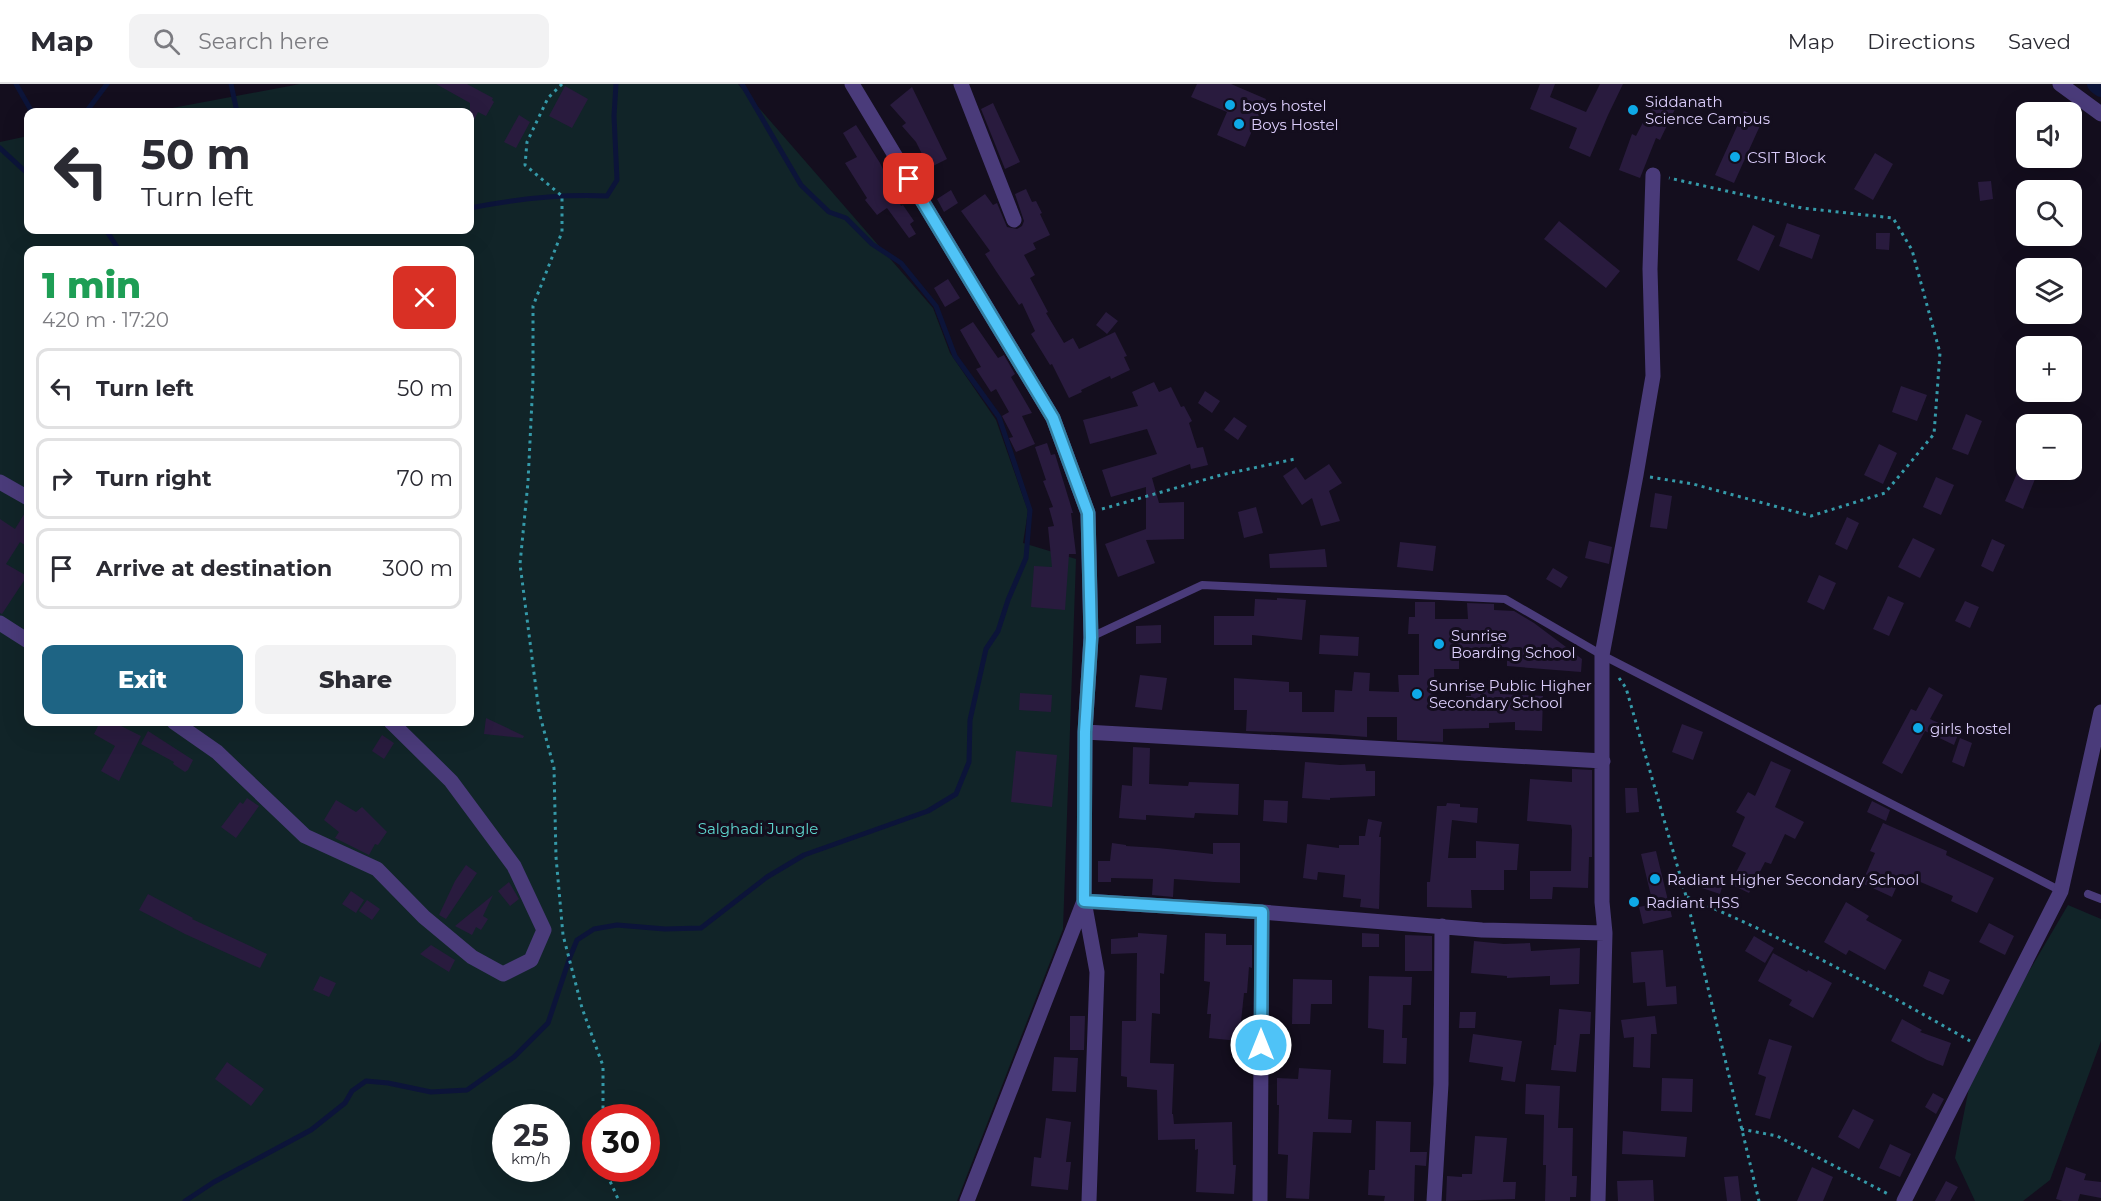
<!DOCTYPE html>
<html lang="en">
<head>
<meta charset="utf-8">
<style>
	body { margin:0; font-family:Montserrat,sans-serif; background:#f2f2f3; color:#2b2b33; height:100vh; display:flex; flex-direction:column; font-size:22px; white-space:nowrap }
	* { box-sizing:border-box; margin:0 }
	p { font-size:20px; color:#7c7c81 }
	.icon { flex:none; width:33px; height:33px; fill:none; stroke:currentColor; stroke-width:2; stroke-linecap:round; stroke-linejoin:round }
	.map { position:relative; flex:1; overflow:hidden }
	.sheet { position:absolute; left:24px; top:162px; width:450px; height:480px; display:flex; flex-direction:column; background:#fff; border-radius:12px; box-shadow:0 6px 24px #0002 }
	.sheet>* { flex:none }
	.banner { position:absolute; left:24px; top:24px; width:450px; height:126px; border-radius:12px; box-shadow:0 6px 24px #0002; background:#fff; color:#2b2b33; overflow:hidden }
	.fabs { position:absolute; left:2016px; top:18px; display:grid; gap:12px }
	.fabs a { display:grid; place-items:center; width:66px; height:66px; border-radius:12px; background:#fff; box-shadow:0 6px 24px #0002; font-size:30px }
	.speed { position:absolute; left:492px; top:1020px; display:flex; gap:12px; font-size:30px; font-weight:700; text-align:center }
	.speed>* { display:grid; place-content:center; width:78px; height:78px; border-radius:50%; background:#fff; box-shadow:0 6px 24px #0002; line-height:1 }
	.speed small { font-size:15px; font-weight:400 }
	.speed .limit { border:9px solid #d22; background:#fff; color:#111 }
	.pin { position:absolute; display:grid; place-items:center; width:51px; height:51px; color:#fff; margin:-26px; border-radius:12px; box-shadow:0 3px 9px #0006 }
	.me { position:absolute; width:66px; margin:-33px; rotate:0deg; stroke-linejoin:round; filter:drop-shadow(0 0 4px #0008) }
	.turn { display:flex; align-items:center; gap:21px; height:126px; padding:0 18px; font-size:27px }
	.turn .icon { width:78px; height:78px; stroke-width:2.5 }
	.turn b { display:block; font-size:42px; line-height:51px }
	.round { display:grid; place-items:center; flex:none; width:63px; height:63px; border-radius:12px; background:#f2f2f3 }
	.head { display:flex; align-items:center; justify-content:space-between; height:102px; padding:0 18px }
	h1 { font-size:36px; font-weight:800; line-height:45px; color:#1e9e55 }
	.cta { display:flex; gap:12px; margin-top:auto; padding:12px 18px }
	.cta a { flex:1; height:69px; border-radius:12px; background:#1e6484; color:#fff; font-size:24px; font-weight:800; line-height:69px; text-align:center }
	.cta a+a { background:#f2f2f3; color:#2b2b33 }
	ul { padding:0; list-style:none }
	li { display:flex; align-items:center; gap:18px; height:81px; margin:0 12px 9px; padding:0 6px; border:3px solid #e1e1e2; border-radius:12px }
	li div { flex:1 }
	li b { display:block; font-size:22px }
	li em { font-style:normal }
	header { display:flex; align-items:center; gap:36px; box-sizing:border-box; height:84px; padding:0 30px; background:#fff; border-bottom:2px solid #e1e1e2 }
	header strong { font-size:28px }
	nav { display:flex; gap:33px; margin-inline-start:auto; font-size:21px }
	.search { width:420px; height:54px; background:#f2f2f3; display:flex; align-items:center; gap:15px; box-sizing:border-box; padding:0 21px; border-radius:12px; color:#7c7c81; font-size:22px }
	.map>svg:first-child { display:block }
</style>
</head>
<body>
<header>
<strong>Map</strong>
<div class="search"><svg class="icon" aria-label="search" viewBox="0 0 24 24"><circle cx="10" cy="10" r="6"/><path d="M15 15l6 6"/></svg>Search here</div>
<nav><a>Map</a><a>Directions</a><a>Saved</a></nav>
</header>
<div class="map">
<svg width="2101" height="1117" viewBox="0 0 2101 1117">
	<rect width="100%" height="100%" fill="#140e1e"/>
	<path fill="#112428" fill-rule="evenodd" d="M300 0H738L933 224 950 269 996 336 1028 427 1023 459 1076 475 1063 845 957 1117H0V58L28 52V146H470V28H151ZM28 166H470V638H28ZM506 1034H556V1084H506ZM596 1034H646V1084H596Z
		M2068 821 2101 835V957L2050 1096 2023 1117H1975L1955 1074 1970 999 2021 901Z"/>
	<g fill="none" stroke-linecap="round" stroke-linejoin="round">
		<path stroke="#0c1439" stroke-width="5" d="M16 0 32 28
			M231 0 237 28
			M86 28 107 0
			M0 64 28 90
			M470 124C515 115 561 110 607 112L617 96 614 32 616 0
			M106 146 119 166
			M185 1117 214 1098 311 1046 345 1019 352 1007 366 997 388 999 431 1008 467 1006 514 973 548 939 570 873 577 856 594 845 617 841 665 845 701 844 767 793 804 771 928 727 956 710 969 678 970 636 986 565 998 547 1008 516 1026 474 1030 426 999 333 955 272 936 222 901 179 872 160 846 134 829 128 801 101 742 0"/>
		<path stroke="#0c1439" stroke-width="18" d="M2096 0 2101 4"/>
	</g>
	<path fill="#291b3e" d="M436 0H467L493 14 492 16 494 18 486 32 478 28 470 44V19Z
		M1197 0H1231L1266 15 1245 63 1217 51 1227 28 1191 13Z
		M1540 0H1555L1550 13 1586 28 1600 0H1623L1608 31 1590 73 1569 64 1577 44 1530 25Z
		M565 2 588 15 572 44 549 32Z
		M912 3 947 75 929 84 916 58 902 42 906 39 890 21Z
		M1657 11 1677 21 1660 56 1656 54 1640 94 1619 86 1632 50 1636 52Z
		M993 19 1020 78 1005 85 981 25Z
		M1744 27 1763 35 1734 99 1715 91Z
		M519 31 530 38 516 64 504 58Z
		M856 41 880 79 901 122 903 121 914 137 910 140 916 150 909 154 887 124 877 131 865 116 867 114 845 79 857 73 843 49Z
		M1875 69 1893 80 1873 116 1854 105Z
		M1991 97 1993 115 1980 117 1978 98Z
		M1026 105 1032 118 1036 117 1042 129 1040 130 1050 151 1033 159 1036 165 1024 171 1035 191 1030 194 1048 228 1046 229 1064 259 1073 254 1079 265 1115 248 1127 272 1124 273 1130 286 1111 295 1110 292 1081 306 1082 308 1069 314 1052 280 1050 281 1031 250 1035 247 1022 219 1019 221 996 187 985 170 990 167 961 127 985 110 993 121 997 119 1007 143 1017 145 1022 142 1024 137 1015 110Z
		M951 106 958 119 944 128 937 115Z
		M1559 137 1620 187 1606 204 1544 155Z
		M1787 139 1820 151 1812 175 1779 162Z
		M1753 141 1775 152 1759 187 1737 176Z
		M1876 149H1890L1889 166 1876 165Z
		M948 195 960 214 945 223 934 204Z
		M1106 228 1118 237 1107 250 1096 241Z
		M973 238 998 274 1004 271 1015 290 1011 293 1032 329 1022 332 1035 360 1016 368 1009 354 1013 353 1002 332 1009 328 996 305 991 308 976 285 981 283 960 246Z
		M1154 298 1159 308 1171 303 1181 323 1184 322 1192 337 1189 339 1197 364 1203 363 1208 381 1191 385 1190 380 1152 394 1159 419 1184 418V455L1146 456 1155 479 1118 493 1105 460 1146 445V403L1111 413 1102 386 1157 370 1147 345 1090 360 1083 336 1138 322 1132 308Z
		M1901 302 1927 311 1917 337 1892 328Z
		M1205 307 1220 317 1212 329 1198 319Z
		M1966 330 1982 337 1968 371 1952 365Z
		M1234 333 1247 342 1238 356 1224 346Z
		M1047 359 1051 371 1055 370 1073 429H1071L1076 470H1069L1065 526 1031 523 1034 482 1052 483 1048 443 1054 442 1049 424 1053 423 1043 397 1046 396 1035 363Z
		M1879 360 1897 369 1883 400 1864 391Z
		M1329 380 1342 399 1329 407 1340 437 1321 442 1312 414 1302 421 1283 392 1296 383 1305 396Z
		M2018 387 2035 395 2023 425 2005 417Z
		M1936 393 1954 401 1941 431 1923 423Z
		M1655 409 1672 412 1667 445 1650 443Z
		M1256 423 1263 449 1244 454 1238 428Z
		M28 424V463L20 458 6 480 27 492 2 530 0 529V435L15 445Z
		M1847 433 1859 439 1847 466 1835 460Z
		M1913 454 1935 465 1920 494 1898 483Z
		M1992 455 2005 461 1993 488 1981 482Z
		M1589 457 1612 463 1609 480 1585 474Z
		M1400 458 1436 462 1433 487 1397 483Z
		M1325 465 1327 483 1270 484 1269 470Z
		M1553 484 1568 493 1561 504 1546 495Z
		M1819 491 1836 499 1824 526 1807 518Z
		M1888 512 1904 519 1889 552 1873 545Z
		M1277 514 1306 516 1302 556 1252 551V561H1214V532H1254L1255 515 1277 516Z
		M1965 517 1979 523 1970 544 1955 537Z
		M1415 518H1435V535H1468L1467 519 1494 520V526L1514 527 1534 539 1582 575 1581 588 1507 582V572L1459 571V585H1434L1435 619 1466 617V612H1471V606L1500 605V610L1543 612 1542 647 1515 646V638L1489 639V644L1443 645V658L1397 656V633H1367V653L1329 650 1246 647 1247 626H1234V594L1289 598V608H1302V628H1334L1335 606 1352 607 1354 588 1370 589 1369 607 1399 608 1398 591H1419V550H1408L1409 533H1415Z
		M1161 541V559L1136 560V542Z
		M1320 551 1359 553 1358 572 1319 570Z
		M1140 591 1167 594 1162 626 1135 623Z
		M1929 603 1943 611 1930 635 1959 648 1954 661 1925 647 1902 690 1882 679 1911 625 1916 627Z
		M1020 609 1052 611 1051 628 1019 626Z
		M486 634 524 652 523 654 484 650Z
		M100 638H113L141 652 119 697 101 687 115 662 94 650Z
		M1682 640 1703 648 1693 676 1672 668Z
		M148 647 193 676 188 686 185 688 173 680 174 678 141 660Z
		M382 651 394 659 384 675 372 667Z
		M1960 654 1972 659 1964 683 1952 678Z
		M1133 663 1150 664 1149 700 1188 702 1189 698 1239 700 1238 731 1195 729 1194 734 1146 731V736L1119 734 1122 701 1132 702Z
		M1016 667 1057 671 1052 723 1011 718Z
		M1771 677 1791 686 1775 723 1804 738 1795 755 1785 750 1771 780 1765 778 1749 809 1730 800 1746 769 1732 762 1745 733 1736 728 1748 708 1755 712Z
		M1305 678 1340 681 1365 680 1366 687H1375V712L1330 714V716L1302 714Z
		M1572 685 1592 686V773H1589L1588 804 1553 803 1552 815H1530V787H1571L1572 746 1571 741 1527 737 1530 695 1572 698Z
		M1625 704H1637L1639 728 1626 729Z
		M247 714 259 722 236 754 221 743 240 718 243 720Z
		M336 716 356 728 362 723 387 748 378 761 375 760 369 771 335 754 339 748 324 736Z
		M1264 716 1288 717 1287 739 1263 737Z
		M1872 717 1890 726 1886 737 1867 728Z
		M1447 719 1460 720V723L1478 724 1477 739 1452 736 1448 774H1476V757L1519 760 1517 786H1504V806H1471L1472 824 1427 823V798H1430L1437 722H1446Z
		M1368 735 1382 738 1379 753H1381L1379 825 1360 823 1361 815 1343 813 1345 791 1318 788 1317 796 1303 794 1307 760 1339 764V761H1359V752H1365Z
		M1883 739 1947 767 1946 771 1994 794 1977 829 1951 817 1953 812 1902 790 1892 813 1862 799 1875 769 1870 767Z
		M1112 759 1126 761V762L1158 764 1213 770V759H1240V799L1214 798 1174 795 1173 813 1152 811 1153 795 1111 794V798H1098V777H1110Z
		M1656 767 1672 833 1643 840 1639 823 1653 820 1641 770Z
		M466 781 477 789 446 835 439 831 455 797Z
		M1707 791 1724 797 1720 810 1702 804Z
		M509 798 519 815 510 822 498 807Z
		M351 807 364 816 356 829 342 820Z
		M148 810 193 834 192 835 267 870 260 884 185 850 139 826Z
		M493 811 483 832 488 835 481 846 476 843 472 851 455 842Z
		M367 816 380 825 372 836 359 827Z
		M1846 818 1869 832 1866 836 1902 856 1885 886 1849 866 1846 871 1824 858Z
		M1989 839 2014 852 2005 871 1979 858Z
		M1138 849 1167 851 1164 890 1160 889V930L1152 929 1150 979 1174 980 1172 1030H1173L1174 1040 1232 1038 1233 1081H1236L1234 1110 1196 1108 1198 1065 1195 1066V1055L1158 1056 1157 1006 1127 1003V993L1121 992 1122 937H1136L1137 869 1111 870V855L1138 853Z
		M1205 849 1226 850V861H1252V884L1249 883 1247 909H1244L1239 957 1209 954 1211 930H1207L1210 898 1204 897Z
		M1362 849 1379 850V863H1362Z
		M1405 851 1432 852V887H1405Z
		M1754 852 1774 864 1765 879 1745 867Z
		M1474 857 1504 860 1530 859 1531 867 1580 864 1579 900 1550 901V892L1507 894V892L1471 889Z
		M431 861 455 876 449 888 420 870Z
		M1663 866 1666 903 1676 902 1677 920 1647 922 1645 898 1633 899 1631 868Z
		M1773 869 1807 888 1808 886 1832 899 1813 934 1789 921 1792 916 1758 897Z
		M1929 887 1950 896 1943 911 1923 902Z
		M320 892 336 899 329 913 313 906Z
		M1369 892 1412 893 1411 921H1403L1402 954H1407L1406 980 1383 979 1384 946 1368 944Z
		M1293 895 1332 896V920H1311L1310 940H1292Z
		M1559 925 1591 928 1590 950H1580L1576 988 1551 986 1554 961H1556Z
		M1460 928H1476L1475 944H1459Z
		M1070 932H1085L1084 966H1070Z
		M1655 932 1657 950H1651L1650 984 1633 983 1634 953 1624 954 1621 936Z
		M1902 935 1922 946 1920 948 1951 959 1943 982 1927 976 1891 957Z
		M1473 950 1522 957 1515 998 1501 996 1503 983 1469 978Z
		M1769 955 1792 962 1770 1035 1755 1031 1766 993 1758 990Z
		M1054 973 1078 974 1076 1008 1052 1007Z
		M227 978 264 1005 251 1022 215 995Z
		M1299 984 1331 986 1328 1035 1352 1036 1351 1049 1313 1048 1309 1115 1286 1114 1288 1071 1278 1070 1279 1021H1277V994L1298 995Z
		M1662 994 1693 995 1692 1028 1661 1027Z
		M1526 1000 1560 1002 1558 1044H1573L1572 1092H1577L1576 1113H1570V1117H1545L1546 1081H1543L1544 1031 1525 1030Z
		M1933 1009 1944 1015 1936 1030 1925 1023Z
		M1853 1025 1874 1036 1859 1065 1838 1053Z
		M1046 1034 1071 1038 1066 1078H1071L1068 1106 1031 1102 1034 1073 1041 1074Z
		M1376 1037 1411 1038 1410 1068H1427L1426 1082 1415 1081 1414 1117H1384L1385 1112 1368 1111 1369 1086H1375Z
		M1623 1047 1687 1053 1685 1073 1622 1070Z
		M1475 1052 1507 1054 1503 1098H1516L1515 1115 1446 1117 1447 1092 1462 1093V1090H1472Z
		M1890 1060 1911 1070 1900 1093 1879 1084Z
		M1812 1083 1833 1093 1823 1117H1797Z
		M2066 1083 2086 1090 2084 1096 2101 1098V1114L2080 1110 2078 1117H2063L2056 1115Z
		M1738 1092 1741 1117H1727L1724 1093Z
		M1653 1096 1654 1117H1618L1617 1097Z
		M1946 1097 1958 1103 1950 1117H1935Z"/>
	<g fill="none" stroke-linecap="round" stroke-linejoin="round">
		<path stroke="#359aa9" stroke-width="3" stroke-dasharray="3 4.5" stroke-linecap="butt" d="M562 0 548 14 527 58 525 81 562 112V148L533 222V296L528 398 520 480 539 628 554 684 556 773 563 851 582 924 603 982V1034
			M1650 393 1693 400 1811 432 1885 409 1934 350 1940 269 1912 166 1893 134 1802 124 1669 94
			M1102 425 1221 391 1295 375
			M1619 594 1626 604 1686 812 1759 1117
			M1687 813C1785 854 1878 904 1970 957
			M1741 1045 1777 1052 1890 1111
			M604 1084 619 1117"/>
		<path stroke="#4a3b7a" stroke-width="8" d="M1091 553 1202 501 1505 515 1602 571 2061 807
			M2088 810 2101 815"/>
		<path stroke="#4a3b7a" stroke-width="15" d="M852 0 1053 334 1088 429 1091 553 1085 648 1084 817 967 1117
			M961 0 1014 136
			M2060 0 2101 30
			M0 398 28 414
			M0 539 28 557
			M174 638 217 668 305 752 377 785 424 833 472 873 503 890 531 876 544 846 514 782 451 697 391 638
			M1085 648 1603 677
			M1089 1117 1097 888 1084 817 1262 828 1482 846 1605 849
			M1260 1117 1262 828
			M1434 1117 1441 1000 1442 842
			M1598 1117 1605 849 1602 818V571L1636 391 1653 292 1650 185 1653 91
			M1904 1117 2061 807 2101 628"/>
	</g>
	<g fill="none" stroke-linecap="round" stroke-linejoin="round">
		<defs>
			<path id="route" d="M909 95 1053 334 1088 429 1091 554 1085 648 1084 817 1262 828 1261 961"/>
		</defs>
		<use href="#route" stroke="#337fa1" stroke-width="15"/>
		<use href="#route" stroke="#4fc3f7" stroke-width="10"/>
	</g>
	<g fill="#0ea9e7" stroke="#140e1e" stroke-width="2">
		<circle cx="1230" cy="21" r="6"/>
		<circle cx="1633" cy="26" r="6"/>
		<circle cx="1239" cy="40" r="6"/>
		<circle cx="1735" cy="73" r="6"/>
		<circle cx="1439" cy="560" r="6"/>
		<circle cx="1417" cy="610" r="6"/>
		<circle cx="1918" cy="644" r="6"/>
		<circle cx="1655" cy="795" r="6"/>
		<circle cx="1634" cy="818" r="6"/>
	</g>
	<g text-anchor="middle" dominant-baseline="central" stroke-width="6" stroke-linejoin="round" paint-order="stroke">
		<g font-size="15" fill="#dccefc" stroke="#140e1e" text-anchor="start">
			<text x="1645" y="17">Siddanath<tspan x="1645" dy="17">Science Campus</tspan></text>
			<text x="1242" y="21">boys hostel</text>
			<text x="1251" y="40">Boys Hostel</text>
			<text x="1747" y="73">CSIT Block</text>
			<text x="1451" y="551">Sunrise<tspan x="1451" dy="17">Boarding School</tspan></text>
			<text x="1429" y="601">Sunrise Public Higher<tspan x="1429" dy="17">Secondary School</tspan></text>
			<text x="1930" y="644">girls hostel</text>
			<text x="1667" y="795">Radiant Higher Secondary School</text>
			<text x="1646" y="818">Radiant HSS</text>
		</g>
		<g font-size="15" fill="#5fd7cf" stroke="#140e1e">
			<text x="758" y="744">Salghadi Jungle</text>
		</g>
	</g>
</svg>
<div class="fabs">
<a><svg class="icon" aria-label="sound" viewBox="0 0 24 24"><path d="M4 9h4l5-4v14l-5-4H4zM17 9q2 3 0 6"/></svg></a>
<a><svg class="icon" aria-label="search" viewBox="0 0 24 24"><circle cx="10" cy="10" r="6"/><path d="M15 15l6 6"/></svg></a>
<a><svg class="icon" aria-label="layers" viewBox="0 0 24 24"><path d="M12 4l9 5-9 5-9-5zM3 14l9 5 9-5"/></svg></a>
<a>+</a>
<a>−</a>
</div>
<div class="speed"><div>25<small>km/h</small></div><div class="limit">30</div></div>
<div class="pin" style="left:909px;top:95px;background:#d93025"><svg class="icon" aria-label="arrive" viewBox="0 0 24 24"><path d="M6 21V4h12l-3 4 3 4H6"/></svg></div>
<svg class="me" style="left:1261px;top:961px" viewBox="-20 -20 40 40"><circle r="17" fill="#4fc3f7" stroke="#fff" stroke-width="3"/><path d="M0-11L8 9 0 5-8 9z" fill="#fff"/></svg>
<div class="banner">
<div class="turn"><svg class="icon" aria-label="left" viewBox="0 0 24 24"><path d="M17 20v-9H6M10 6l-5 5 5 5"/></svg><div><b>50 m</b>Turn left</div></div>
</div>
<section class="sheet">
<div class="head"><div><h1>1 min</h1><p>420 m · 17:20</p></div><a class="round" style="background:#d93025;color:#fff"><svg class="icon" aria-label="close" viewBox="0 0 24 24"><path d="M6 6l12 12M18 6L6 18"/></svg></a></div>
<ul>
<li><svg class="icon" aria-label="left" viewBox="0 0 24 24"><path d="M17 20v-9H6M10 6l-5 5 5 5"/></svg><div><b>Turn left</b></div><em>50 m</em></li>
<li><svg class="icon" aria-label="right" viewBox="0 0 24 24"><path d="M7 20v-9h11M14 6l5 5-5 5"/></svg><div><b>Turn right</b></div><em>70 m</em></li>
<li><svg class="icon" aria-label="arrive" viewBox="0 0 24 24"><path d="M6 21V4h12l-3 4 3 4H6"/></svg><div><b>Arrive at destination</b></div><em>300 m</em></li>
</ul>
<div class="cta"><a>Exit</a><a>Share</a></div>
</section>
</div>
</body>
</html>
